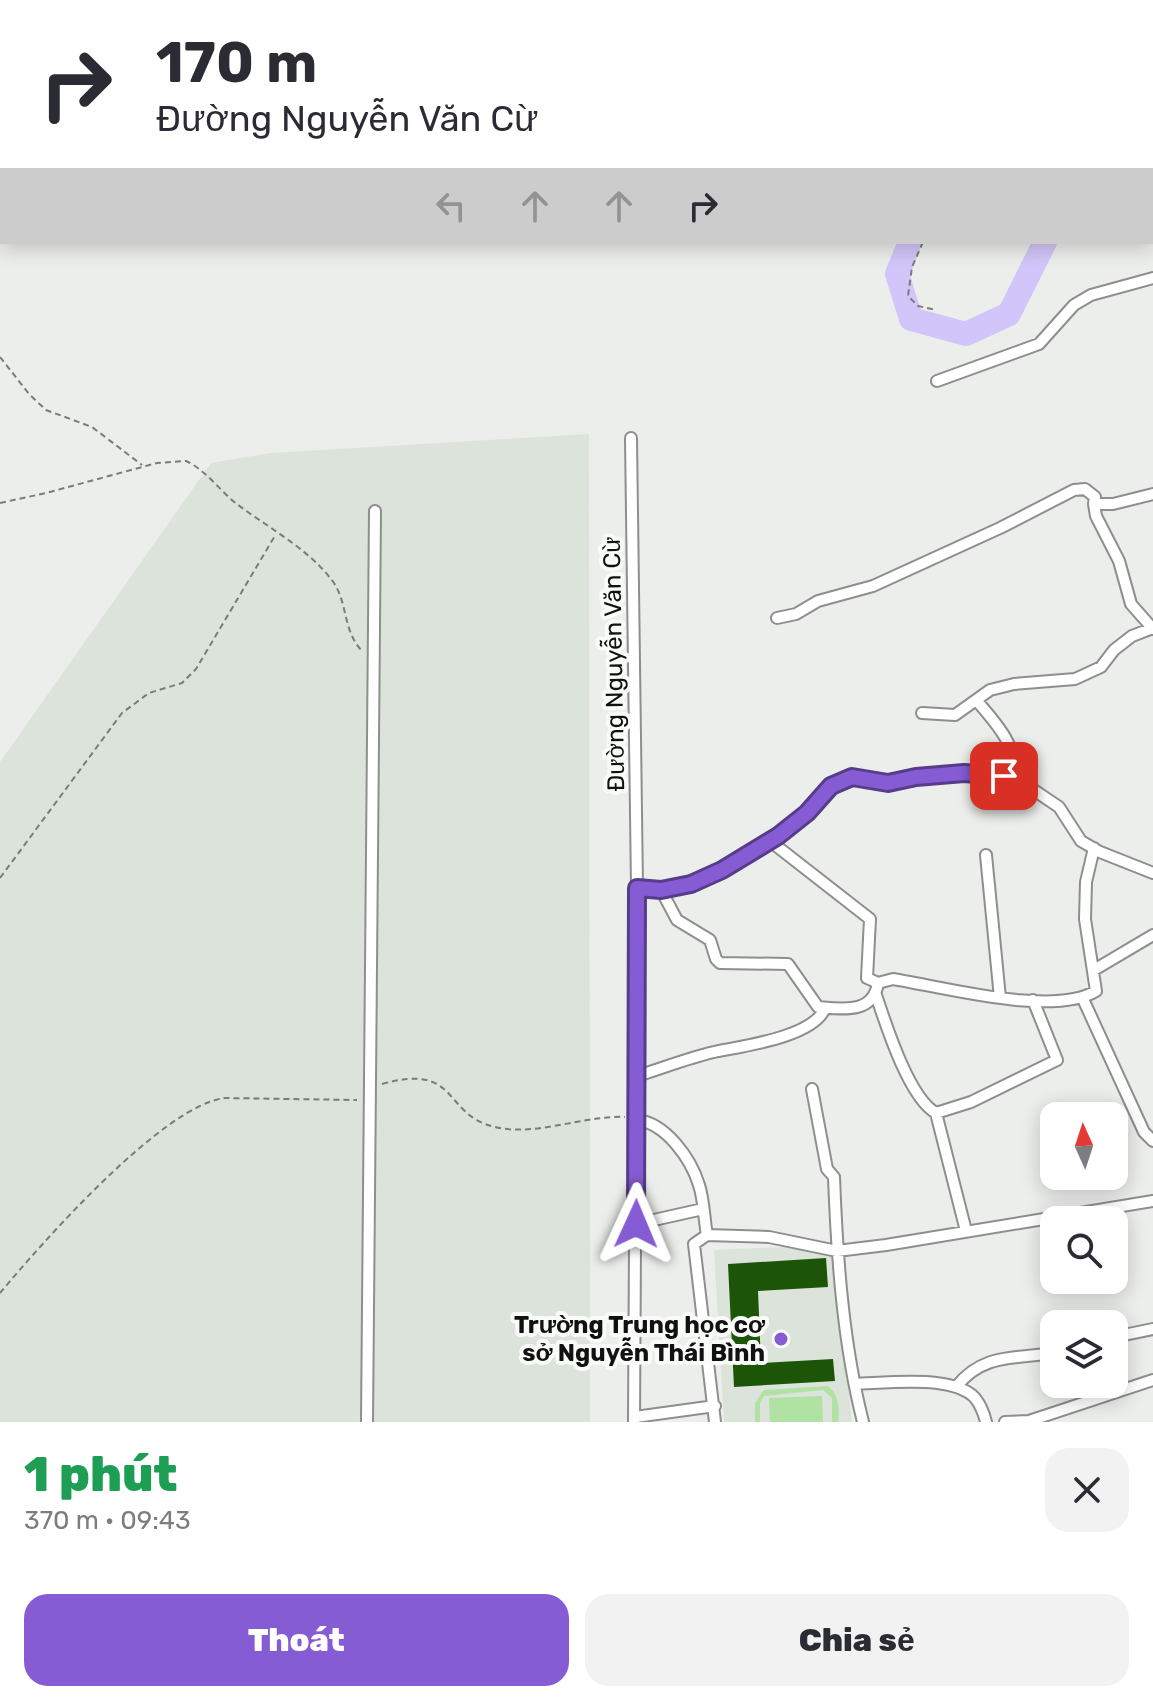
<!DOCTYPE html>
<html lang="vi">
<head>
<meta charset="utf-8">
<style>
	body { margin:0; font-family:Rubik,sans-serif; background:#f2f2f3; color:#2b2b33; height:100vh; display:flex; flex-direction:column; font-size:30px; white-space:nowrap }
	* { box-sizing:border-box; margin:0 }
	p { font-size:26px; color:#7c7c81 }
	.icon { flex:none; width:44px; height:44px; fill:none; stroke:currentColor; stroke-width:2; stroke-linecap:round; stroke-linejoin:round }
	.map { position:relative; height:1422px; overflow:hidden }
	.panel { display:flex; flex-direction:column; background:#fff; flex:1 }
	.panel>* { flex:none }
	.top-card { position:absolute; left:0px; top:0px; width:1154px; height:244px; box-shadow:0 4px 20px #0003; background:#fff; color:#2b2b33; overflow:hidden }
	.needle { width:52px; rotate:357deg }
	.buttons { position:absolute; left:1040px; top:1102px; display:grid; gap:16px }
	.buttons a { display:grid; place-items:center; width:88px; height:88px; border-radius:16px; background:#fff; box-shadow:0 4px 20px #0003; font-size:40px }
	.pin { position:absolute; display:grid; place-items:center; width:68px; height:68px; color:#fff; margin:-34px; border-radius:16px; box-shadow:0 4px 12px #0006 }
	.me { position:absolute; width:88px; margin:-44px; rotate:1deg; stroke-linejoin:round; filter:drop-shadow(0 0 6px #0008) }
	.turn { display:flex; align-items:center; gap:28px; height:168px; padding:0 24px; font-size:36px }
	.turn .icon { width:104px; height:104px; stroke-width:2.5 }
	.turn b { display:block; font-size:56px; line-height:68px }
	.lanes { display:flex; align-items:center; height:76px; padding:0 24px; background:#0003; justify-content:center; gap:40px; direction:ltr }
	.lanes .off { opacity:.35 }
	.round { display:grid; place-items:center; flex:none; width:84px; height:84px; border-radius:24px; background:#f2f2f3 }
	.headline { display:flex; align-items:center; justify-content:space-between; height:136px; padding:0 24px }
	h1 { font-size:48px; font-weight:800; line-height:60px; color:#1e9e55 }
	.button { display:flex; gap:16px; margin-top:auto; padding:16px 24px }
	.button a { flex:1; height:92px; border-radius:24px; background:#865cd5; color:#fff; font-size:32px; font-weight:800; line-height:92px; text-align:center }
	.button a+a { background:#f2f2f3; color:#2b2b33 }
	.map>svg:first-child { display:block }
</style>
</head>
<body>
<div class="map">
<svg width="1153" height="1422" viewBox="0 0 1153 1422">
	<rect width="100%" height="100%" fill="#eceeeb"/>
	<path fill="#dce3da" d="M589 434 590 1422H0V762L211 463 271 453Z
		M783 1247 834 1256 852 1422H724L714 1250Z"/>
	<path fill="#b0e2a3" d="M828 1386C839 1395 840 1409 838 1422H832V1398L823 1390 764 1396 760 1403V1422H755V1403L764 1390Z
		M822 1396 823 1422H770L769 1398Z"/>
	<g fill="none" stroke-linecap="round" stroke-linejoin="round">
		<path stroke="#d2c5f9" stroke-width="24" d="M6 0 10 2
			M361 0 362 2
			M1057 0 1062 2
			M137 2 138 0
			M910 242 897 274 911 319 966 334 1009 314 1045 242"/>
	</g>
	<path fill="#1c5507" d="M826 1258 828 1287 758 1291 761 1363 833 1359 835 1381 734 1387 728 1264Z"/>
	<g fill="none" stroke-linecap="round" stroke-linejoin="round">
		<defs>
			<path id="street" d="M937 381 1039 344 1074 305 1091 295 1153 278
				M631 438 637 888 634 1422
				M1094 504 1096 516 1119 561 1131 604 1153 629
				M777 618 796 614 818 601 873 586 1000 528 1074 490 1085 489 1095 497 1094 504H1113L1153 494
				M977 701C996 723 1018 747 1016 778
				M922 713 955 715 990 690 1014 684 1075 679 1101 667 1114 650 1132 636 1153 628
				M770 841 870 919 867 978 878 983
				M986 855 1000 998
				M637 888 661 890 691 884 722 870 778 836 807 813 831 786 852 777 888 783 916 777 964 773 1016 778 1059 807 1081 841 1100 852 1153 873
				M661 890 677 920 710 940 716 959 720 963 788 964 818 1007C844 1009 873 1014 878 983L893 979C943 987 1053 1017 1096 991L1085 919 1086 882 1094 848
				M1094 970 1153 935
				M876 995C886 1025 909 1098 936 1113L971 1102 1057 1060 1033 1000
				M1083 999 1144 1132 1153 1141
				M637 1076C663 1068 688 1058 714 1052 743 1046 814 1037 825 1008
				M812 1089 827 1169 834 1177C837 1258 843 1343 863 1422
				M936 1113 966 1231
				M637 1120C666 1123 691 1159 699 1185 704 1200 704 1219 707 1235
				M636 1224 703 1209
				M707 1235 769 1237 837 1251 886 1245 1153 1201
				M707 1235 694 1244 715 1422
				M1114 1337 1153 1329
				M855 1384C886 1383 946 1375 972 1395 979 1401 984 1413 986 1422
				M956 1387C983 1353 1014 1359 1054 1353
				M635 1417 715 1406
				M367 1422 375 511
				M1005 1422 1029 1421 1153 1380"/>
		</defs>
		<use href="#street" stroke="#8d8f8d" stroke-width="14"/>
		<path stroke="#7a7b7a" stroke-width="2" stroke-dasharray="6 4" stroke-linecap="butt" d="M526 0 528 2
			M923 242 912 267 908 296 918 306 936 310
			M0 357 29 394 46 410 92 427 142 465
			M0 503 46 493 157 463 186 461C204 469 218 488 233 501 266 527 309 548 334 583 348 605 343 631 362 651
			M0 878 122 713 149 693 182 683 196 669 276 534
			M382 1084C460 1062 442 1115 495 1127 535 1137 584 1115 625 1117
			M0 1293C41 1244 163 1105 225 1098L357 1100"/>
		<use href="#street" stroke="#fff" stroke-width="10"/>
	</g>
	<g fill="none" stroke-linecap="round" stroke-linejoin="round">
		<defs>
			<path id="route" d="M636 1224 637 888 661 890 691 884 722 870 778 836 807 813 831 786 852 777 888 783 916 777 964 773 1004 776"/>
		</defs>
		<use href="#route" stroke="#573c8a" stroke-width="20"/>
		<use href="#route" stroke="#865cd5" stroke-width="14"/>
	</g>
	<circle fill="#865cd5" stroke="#f9fbf8" stroke-width="3" cx="781" cy="1339" r="8"/>
	<g text-anchor="middle" dominant-baseline="central" stroke-width="8" stroke-linejoin="round" paint-order="stroke">
		<g font-size="24" fill="#101110" stroke="#f9fbf8">
			<text transform="translate(614 664) rotate(-91)">Đường Nguyễn Văn Cừ</text>
		</g>
		<g font-size="24" font-weight="bold" fill="#101110" stroke="#f9fbf8" text-anchor="end">
			<text x="765" y="1325">Trường Trung học cơ<tspan x="765" dy="28">sở Nguyễn Thái Bình</tspan></text>
		</g>
	</g>
</svg>
<div class="buttons">
<a><svg class="needle" viewBox="-14 -14 28 28"><path d="M0-13l5 13h-10z" fill="#e53935"/><path d="M0 13l5-13h-10z" fill="#7c7c81"/></svg></a>
<a><svg class="icon" aria-label="search" viewBox="0 0 24 24"><circle cx="10" cy="10" r="6"/><path d="M15 15l6 6"/></svg></a>
<a><svg class="icon" aria-label="layers" viewBox="0 0 24 24"><path d="M12 4l9 5-9 5-9-5zM3 14l9 5 9-5"/></svg></a>
</div>
<div class="pin" style="left:1004px;top:776px;background:#d93025"><svg class="icon" aria-label="arrive" viewBox="0 0 24 24"><path d="M6 21V4h12l-3 4 3 4H6"/></svg></div>
<svg class="me" style="left:636px;top:1224px" viewBox="-20 -20 40 40"><path d="M0-17L14 15 0 8-14 15z" fill="#865cd5" stroke="#fff" stroke-width="4"/></svg>
<div class="top-card">
<div class="turn"><svg class="icon" aria-label="right" viewBox="0 0 24 24"><path d="M7 20v-9h11M14 6l5 5-5 5"/></svg><div><b>170 m</b>Đường Nguyễn Văn Cừ</div></div>
<div class="lanes"><svg class="icon off" aria-label="left" viewBox="0 0 24 24"><path d="M17 20v-9H6M10 6l-5 5 5 5"/></svg><svg class="icon off" aria-label="ahead" viewBox="0 0 24 24"><path d="M12 20V5M6 11l6-6 6 6"/></svg><svg class="icon off" aria-label="ahead" viewBox="0 0 24 24"><path d="M12 20V5M6 11l6-6 6 6"/></svg><svg class="icon" aria-label="right" viewBox="0 0 24 24"><path d="M7 20v-9h11M14 6l5 5-5 5"/></svg></div>
</div>
</div>
<section class="panel">
<div class="headline"><div><h1>1 phút</h1><p>370 m · 09:43</p></div><a class="round"><svg class="icon" aria-label="close" viewBox="0 0 24 24"><path d="M6 6l12 12M18 6L6 18"/></svg></a></div>
<div class="button"><a>Thoát</a><a>Chia sẻ</a></div>
</section>
</body>
</html>
